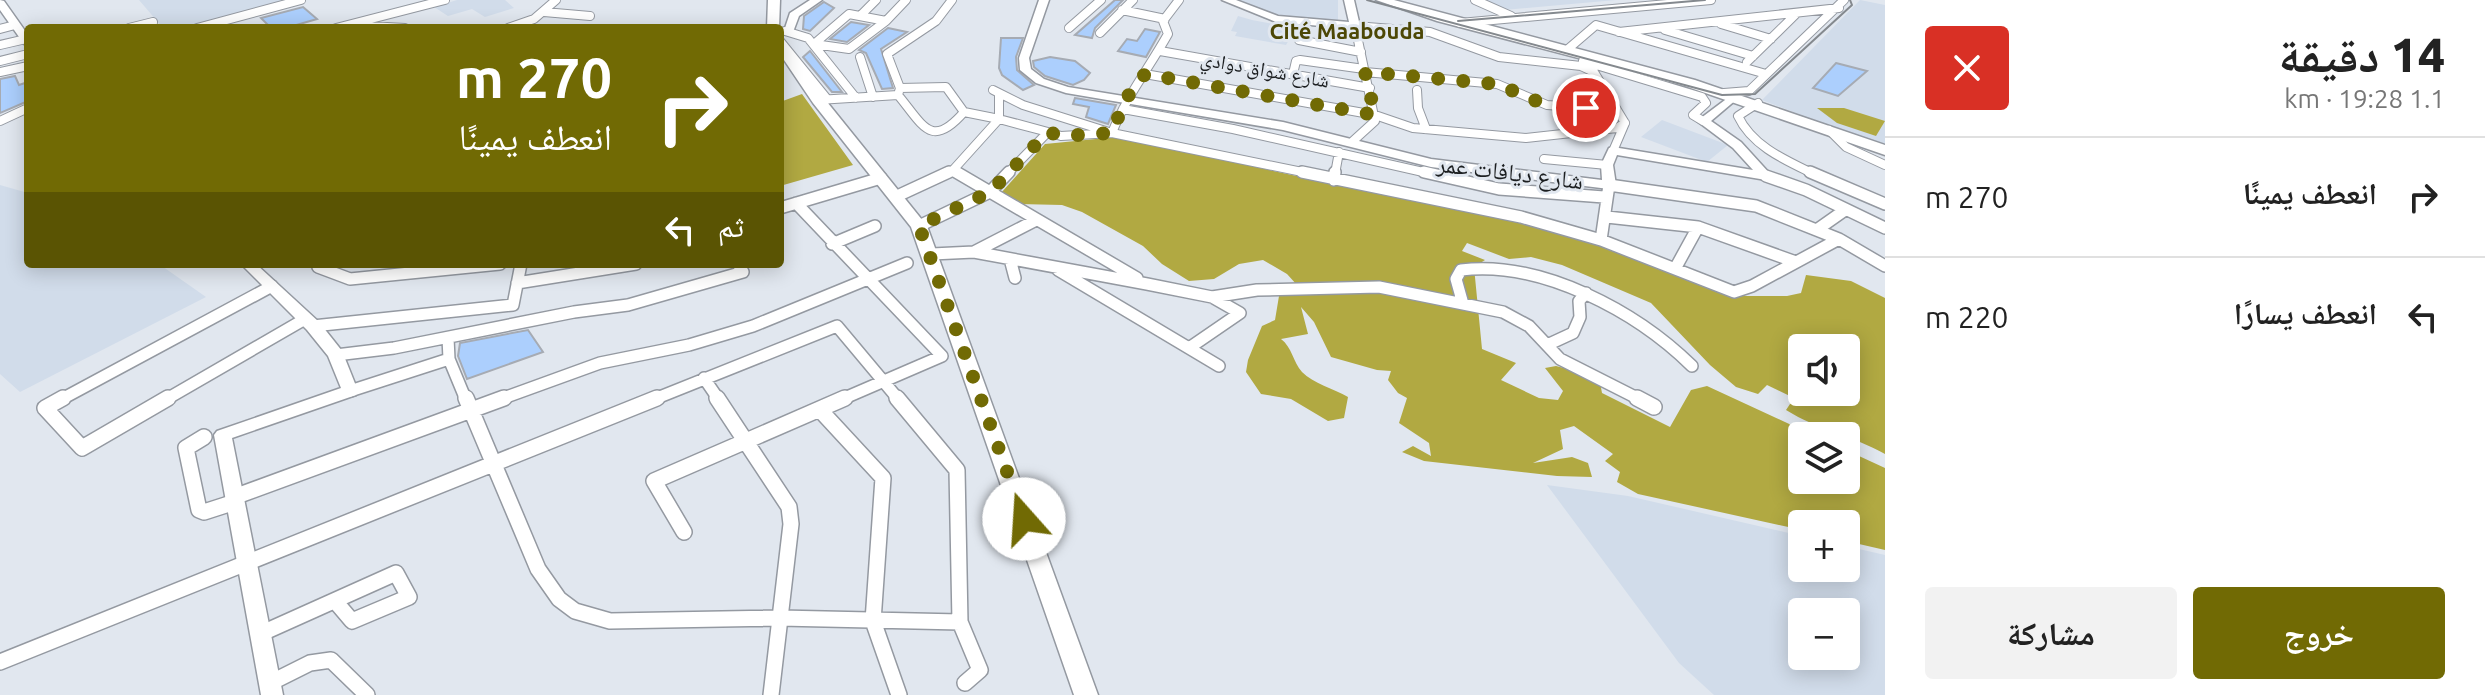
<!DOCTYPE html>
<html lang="ar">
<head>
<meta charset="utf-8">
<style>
	body { margin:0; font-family:Ubuntu,"Noto Naskh Arabic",sans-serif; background:#f2f2f2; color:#222; direction:rtl; height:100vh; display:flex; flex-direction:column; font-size:30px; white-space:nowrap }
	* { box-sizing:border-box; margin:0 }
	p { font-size:26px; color:#767676 }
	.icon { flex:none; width:44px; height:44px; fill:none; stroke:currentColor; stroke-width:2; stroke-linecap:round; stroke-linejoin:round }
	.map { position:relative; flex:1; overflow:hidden; direction:ltr }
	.drawer { display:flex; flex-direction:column; background:#fff; width:600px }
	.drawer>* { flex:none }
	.banner { position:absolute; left:24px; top:24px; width:760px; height:244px; border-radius:8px; box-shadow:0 4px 20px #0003; direction:rtl; background:#716a04; color:#fff; overflow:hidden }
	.fabs { position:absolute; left:1788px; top:334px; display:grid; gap:16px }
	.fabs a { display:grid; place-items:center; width:72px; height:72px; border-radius:8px; background:#fff; box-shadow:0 4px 20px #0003; font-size:40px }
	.pin { position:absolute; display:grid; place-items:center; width:68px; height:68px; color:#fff; margin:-34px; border:4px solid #fff; border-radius:50%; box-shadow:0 2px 8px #0007 }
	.me { position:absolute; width:88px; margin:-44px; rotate:341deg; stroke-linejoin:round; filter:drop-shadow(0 0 6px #0008) }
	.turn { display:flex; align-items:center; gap:28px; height:168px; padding:0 40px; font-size:36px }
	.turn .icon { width:104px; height:104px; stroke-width:2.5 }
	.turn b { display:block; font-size:56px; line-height:68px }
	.then { display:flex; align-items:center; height:76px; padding:0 40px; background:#0003; gap:16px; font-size:30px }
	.round { display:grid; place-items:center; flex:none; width:84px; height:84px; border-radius:8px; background:#f2f2f2 }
	.head { display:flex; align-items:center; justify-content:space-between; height:136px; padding:0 40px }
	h1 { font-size:48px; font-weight:800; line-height:60px }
	.button { display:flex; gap:16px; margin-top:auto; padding:16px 40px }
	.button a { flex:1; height:92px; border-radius:8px; background:#716a04; color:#fff; font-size:32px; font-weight:800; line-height:92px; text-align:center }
	.button a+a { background:#f2f2f2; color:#222 }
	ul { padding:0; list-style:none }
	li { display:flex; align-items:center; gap:24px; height:120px; padding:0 40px; border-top:2px solid #e0e0e0 }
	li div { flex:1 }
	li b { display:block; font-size:30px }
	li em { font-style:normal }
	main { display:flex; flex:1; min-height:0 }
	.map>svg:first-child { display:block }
</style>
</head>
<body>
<main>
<section class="drawer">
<div class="head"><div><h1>14 دقيقة</h1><p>1.1 km · 19:28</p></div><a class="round" style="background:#d93025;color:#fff"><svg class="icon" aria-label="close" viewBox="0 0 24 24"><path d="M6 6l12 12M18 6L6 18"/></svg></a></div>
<ul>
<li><svg class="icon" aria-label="right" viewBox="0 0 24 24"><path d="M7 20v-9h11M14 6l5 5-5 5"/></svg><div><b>انعطف يمينًا</b></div><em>270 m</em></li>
<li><svg class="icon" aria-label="left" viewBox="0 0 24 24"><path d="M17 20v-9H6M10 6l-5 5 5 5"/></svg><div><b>انعطف يسارًا</b></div><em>220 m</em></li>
</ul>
<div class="button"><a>خروج</a><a>مشاركة</a></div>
</section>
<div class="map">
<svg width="1885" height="695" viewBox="0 0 1885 695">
	<rect width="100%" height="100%" fill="#e1e7ef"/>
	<path fill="#d1dcea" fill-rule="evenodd" d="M139 0H293L186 28H163Z
		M457 0H505L514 8 485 17 472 9 448 16 434 7Z
		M1238 0H1338V22L1270 16Z
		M1481 0H1616L1504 10Z
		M1860 0 1885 5V147L1762 100Z
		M1238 16 1252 20 1296 28 1286 45 1235 36 1237 32 1231 31Z
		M1662 120 1728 145 1707 162 1641 137Z
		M0 185 28 193V264H159L206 297 20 392 0 374Z
		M1547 485 1628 496 1802 536V568H1846V546L1885 555V695H1714L1679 663ZM1802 612H1846V656H1802Z"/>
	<path fill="#b1a942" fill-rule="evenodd" d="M802 94 853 165 780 186V102Z
		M1817 108H1844L1885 121 1876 136 1837 123Z
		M1116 137 1348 187 1438 201 1595 241 1738 296H1787L1801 293 1806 275 1851 281 1885 298V454C1853 436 1818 430 1786 410L1794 398 1767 385 1758 394 1736 387 1710 365 1651 303 1562 265 1531 257 1509 259 1467 243 1462 251 1485 260 1474 267 1482 349 1516 363 1501 380 1539 398 1558 400 1563 391 1545 368 1556 366 1599 377 1602 393 1670 427 1691 390 1707 386 1815 436H1802V480H1846V450L1885 468V550L1846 541V524H1802V530L1638 494 1617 482 1620 472 1605 461 1613 454 1574 426 1560 430 1563 449 1533 463 1572 457 1588 463 1592 477 1557 476 1424 461 1402 452 1413 446 1431 456 1429 443 1399 423 1407 398 1398 393 1388 380 1391 371 1377 370 1331 357 1314 322 1301 307 1308 334 1281 339C1292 347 1293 362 1302 372 1313 383 1334 389 1348 397L1344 418 1328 421 1291 399 1261 394 1246 372 1248 360 1262 326 1275 320 1279 296 1297 285 1287 274 1263 260 1239 264 1214 279 1189 281 1162 264 1143 246 1082 212 1062 205 1019 204 1001 193 1045 144ZM1802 348H1846V392H1802Z"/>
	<path fill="#accffd" stroke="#a6abb3" stroke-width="2" d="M1115 0H1123L1095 28 1092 38 1075 35Z
		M824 2 834 8 810 31 803 29 804 16Z
		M303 7 317 19 286 28H271L261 18Z
		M851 22 869 25 847 42 830 39Z
		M888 28 907 32 881 49 893 88 882 89 866 53 859 50Z
		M1145 29 1160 32 1146 57 1118 51 1127 39 1137 41Z
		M1001 38H1023L1016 57 1017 70 1034 85 1023 90 1002 75 999 68Z
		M810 51 842 92H832L803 57Z
		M1050 57 1075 61 1090 73 1084 80 1073 85 1045 76 1034 67 1033 61Z
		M1836 63 1867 71 1838 96 1813 88Z
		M15 76 19 85 28 82V101L0 113V79Z
		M1075 98 1116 105 1108 124 1086 117 1089 107 1073 104Z
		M528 330 543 352 467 379 458 356 460 343Z"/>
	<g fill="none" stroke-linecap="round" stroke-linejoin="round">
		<defs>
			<path id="minor-far2" d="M952 0 936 21 887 54 900 88 898 95C923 125 931 150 964 112
				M1475 0 1511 16
				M1122 10 1165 19
				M544 12 590 16
				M849 14 886 21 849 49 814 44Z
				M861 15 876 0
				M886 21 906 0
				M1460 23 1711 0
				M1721 24 1771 39
				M369 26 405 28
				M129 28 153 22
				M197 28 301 0
				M336 28 445 0
				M508 28 534 19 556 0
				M1069 28 1101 0
				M0 29 15 25
				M1665 30 1753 56
				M785 31 808 38 856 98
				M1619 32 1839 8
				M1100 33 1133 0
				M1299 40 1361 52
				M780 41 828 100
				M0 45 26 39
				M1568 49 1596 25 1766 74
				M1160 51 1370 88
				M860 57 873 97
				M0 61 28 54
				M1583 61 1702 97 1706 103 1693 115 1703 121
				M1747 62 1796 14
				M0 72 28 66
				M1365 72 1497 84 1547 105 1617 110
				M1145 74 1375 115 1413 128 1526 138 1617 128 1625 123
				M1293 74 1296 61 1300 60 1364 69
				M900 88 946 87 964 112 999 119V94
				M993 90 1023 105 1112 133C1126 97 1149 68 1168 34L1163 21 1179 0
				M1417 90 1418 108 1426 129
				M1724 93 1749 91 1844 0
				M818 100 898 95
				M1758 103 1738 116C1752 146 1785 160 1814 174
				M1123 109 1233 129 1432 174
				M0 121 28 108
				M1829 130 1846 147 1885 165
				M1353 141 1375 121 1355 26 1430 32 1499 57 1581 66 1594 72 1625 123
				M1613 151 1625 123
				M1544 159 1607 165
				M953 170 960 174
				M944 174 953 170 999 119 1048 132
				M1007 174 1048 132 1061 136 1112 133 1312 174
				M1335 174 1339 152"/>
			<path id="minor-far1" d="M956 172 1137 278
				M1302 172 1521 217 1601 240 1734 292 1752 286 1839 239
				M1424 172 1499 189 1604 197
				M1810 172 1885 204
				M1766 176 1806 190 1885 228
				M1334 180 1335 172
				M895 197 949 172
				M796 203 942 356 840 400
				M780 208 881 178
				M1607 217 1698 227 1796 262
				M919 226 990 192 1009 172
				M1818 229 1845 210
				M1601 240 1609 185 1756 206 1839 239 1885 266
				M832 244 875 226
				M974 252 1036 220
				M932 254 974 252 1147 284 1212 297 1240 313 1189 348
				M1010 259 1015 278
				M325 264 318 267 350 279 500 264
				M1676 267 1698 227
				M1058 270 1219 366
				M517 283 636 264
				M1212 297 1257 290 1379 287 1503 312 1529 326 1560 359 1641 400
				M1463 304 1456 279 1461 270C1542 260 1637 312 1692 366
				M313 326 513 305 521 264
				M448 338 449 359 466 400
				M1547 345 1573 333 1580 317 1579 301 1586 293
				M336 355 394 348 574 312 628 305 743 272 738 264
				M704 378 719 400
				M350 391 449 359
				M60 400 272 286
				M165 400 305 319
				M498 400 600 363 689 345 753 326 907 263
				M652 400 837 326 899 400"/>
			<path id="minor" d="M63 398 45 408 82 448 168 398
				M466 398 538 569 559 599 575 611 610 621 780 618 960 622
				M717 398 789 507 791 524 771 695
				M897 398 957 470 960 622 980 670 965 683
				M1637 398 1654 407
				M821 411 883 478 873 621 899 695
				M204 437 186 448 199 510 204 512 235 502
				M234 497 504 398
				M684 532 654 481 845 398
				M260 634 396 573 409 597 352 621 335 601
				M0 662 657 398
				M270 683 310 663 331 660 367 695"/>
			<path id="tertiary" d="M0 0 4 1 28 35V45L24 44 0 10Z
				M810 0H822L799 16 793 32 780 35V29L785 28 790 13Z
				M1039 0H1049L1029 58 1031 69 1044 79 1068 87 1283 122 1431 159 1602 180 1601 165 1609 148 1613 147 1753 170 1733 148 1697 121 1733 94 1737 95V99L1711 121 1741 142 1772 176 1766 180 1617 155 1613 165 1616 185 1609 189 1431 167 1283 130 1066 93 1036 83 1020 70 1019 58Z
				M1222 0H1236L1278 16 1349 22 1344 0H1354L1360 26 1355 29 1276 22Z
				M241 264H256L319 322 342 351 358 391 356 395 232 438 283 695H261L214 435 217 431 341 388 328 356 307 330Z"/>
			<path id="secondary" d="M768 0H780L779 28H767Z
				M780 41 784 42 823 97 927 226 1098 695H1074L911 227 813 103 780 54Z"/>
			<path id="primary" d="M1376 0H1394L1695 80 1885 145V155L1685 86 1437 21Z"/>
		</defs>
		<use href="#minor-far2" stroke="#9499a1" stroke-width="10"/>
		<use href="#minor-far1" stroke="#9499a1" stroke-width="14"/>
		<use href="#minor" stroke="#9499a1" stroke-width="18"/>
		<use href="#tertiary" stroke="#9499a1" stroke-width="3"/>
		<use href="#secondary" stroke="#9499a1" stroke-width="3"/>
		<use href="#primary" stroke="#9499a1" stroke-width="3"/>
		<use href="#minor-far2" stroke="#fff" stroke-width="8"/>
		<use href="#minor-far1" stroke="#fff" stroke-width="11"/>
		<use href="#minor" stroke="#fff" stroke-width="15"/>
		<use href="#tertiary" fill="#fff" fill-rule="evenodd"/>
		<use href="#secondary" fill="#fff" fill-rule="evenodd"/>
		<use href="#primary" fill="#fff" fill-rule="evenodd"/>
		<path stroke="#84898e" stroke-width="2" d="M1367 0 1722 95 1755 94 1852 5 1850 0
			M1458 21 1705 0"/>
	</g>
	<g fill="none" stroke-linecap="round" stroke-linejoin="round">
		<path stroke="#716a04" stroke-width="14" stroke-dasharray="0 25.2" d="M1024 519 919 226 990 192 1048 132 1061 136 1112 133 1125 100 1145 74 1375 115 1365 72 1497 84 1541 103 1586 108"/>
	</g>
	<g text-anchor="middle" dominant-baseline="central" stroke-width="6" stroke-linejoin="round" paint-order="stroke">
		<g font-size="20" fill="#1c1f21" stroke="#e1e7ef">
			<text transform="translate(1265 69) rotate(10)">شارع شواق دوادي</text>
		</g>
		<g font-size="22" font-weight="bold" fill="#4c4705" stroke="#e1e7ef">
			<text x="1347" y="30">Cité Maabouda</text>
		</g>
		<g font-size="24" fill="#1c1f21" stroke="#e1e7ef">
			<text transform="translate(1510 172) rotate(7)">شارع ديافات عمر</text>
		</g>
	</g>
</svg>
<div class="fabs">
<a><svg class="icon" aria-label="sound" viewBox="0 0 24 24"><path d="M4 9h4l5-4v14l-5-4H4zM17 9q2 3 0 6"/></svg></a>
<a><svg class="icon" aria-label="layers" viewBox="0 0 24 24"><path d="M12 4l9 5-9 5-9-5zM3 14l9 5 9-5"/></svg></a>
<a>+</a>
<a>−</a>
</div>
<div class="pin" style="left:1586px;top:108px;background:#d93025"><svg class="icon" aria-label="arrive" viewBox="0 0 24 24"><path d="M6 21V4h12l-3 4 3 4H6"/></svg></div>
<svg class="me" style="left:1024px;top:519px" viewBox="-20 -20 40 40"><circle r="19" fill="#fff"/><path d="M0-13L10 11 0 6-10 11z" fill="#716a04"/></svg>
<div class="banner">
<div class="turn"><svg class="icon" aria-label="right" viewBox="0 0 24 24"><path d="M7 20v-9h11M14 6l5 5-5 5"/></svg><div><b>270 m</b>انعطف يمينًا</div></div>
<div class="then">ثم<svg class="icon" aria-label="left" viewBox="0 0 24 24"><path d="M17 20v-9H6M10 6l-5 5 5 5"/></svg></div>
</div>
</div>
</main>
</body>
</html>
